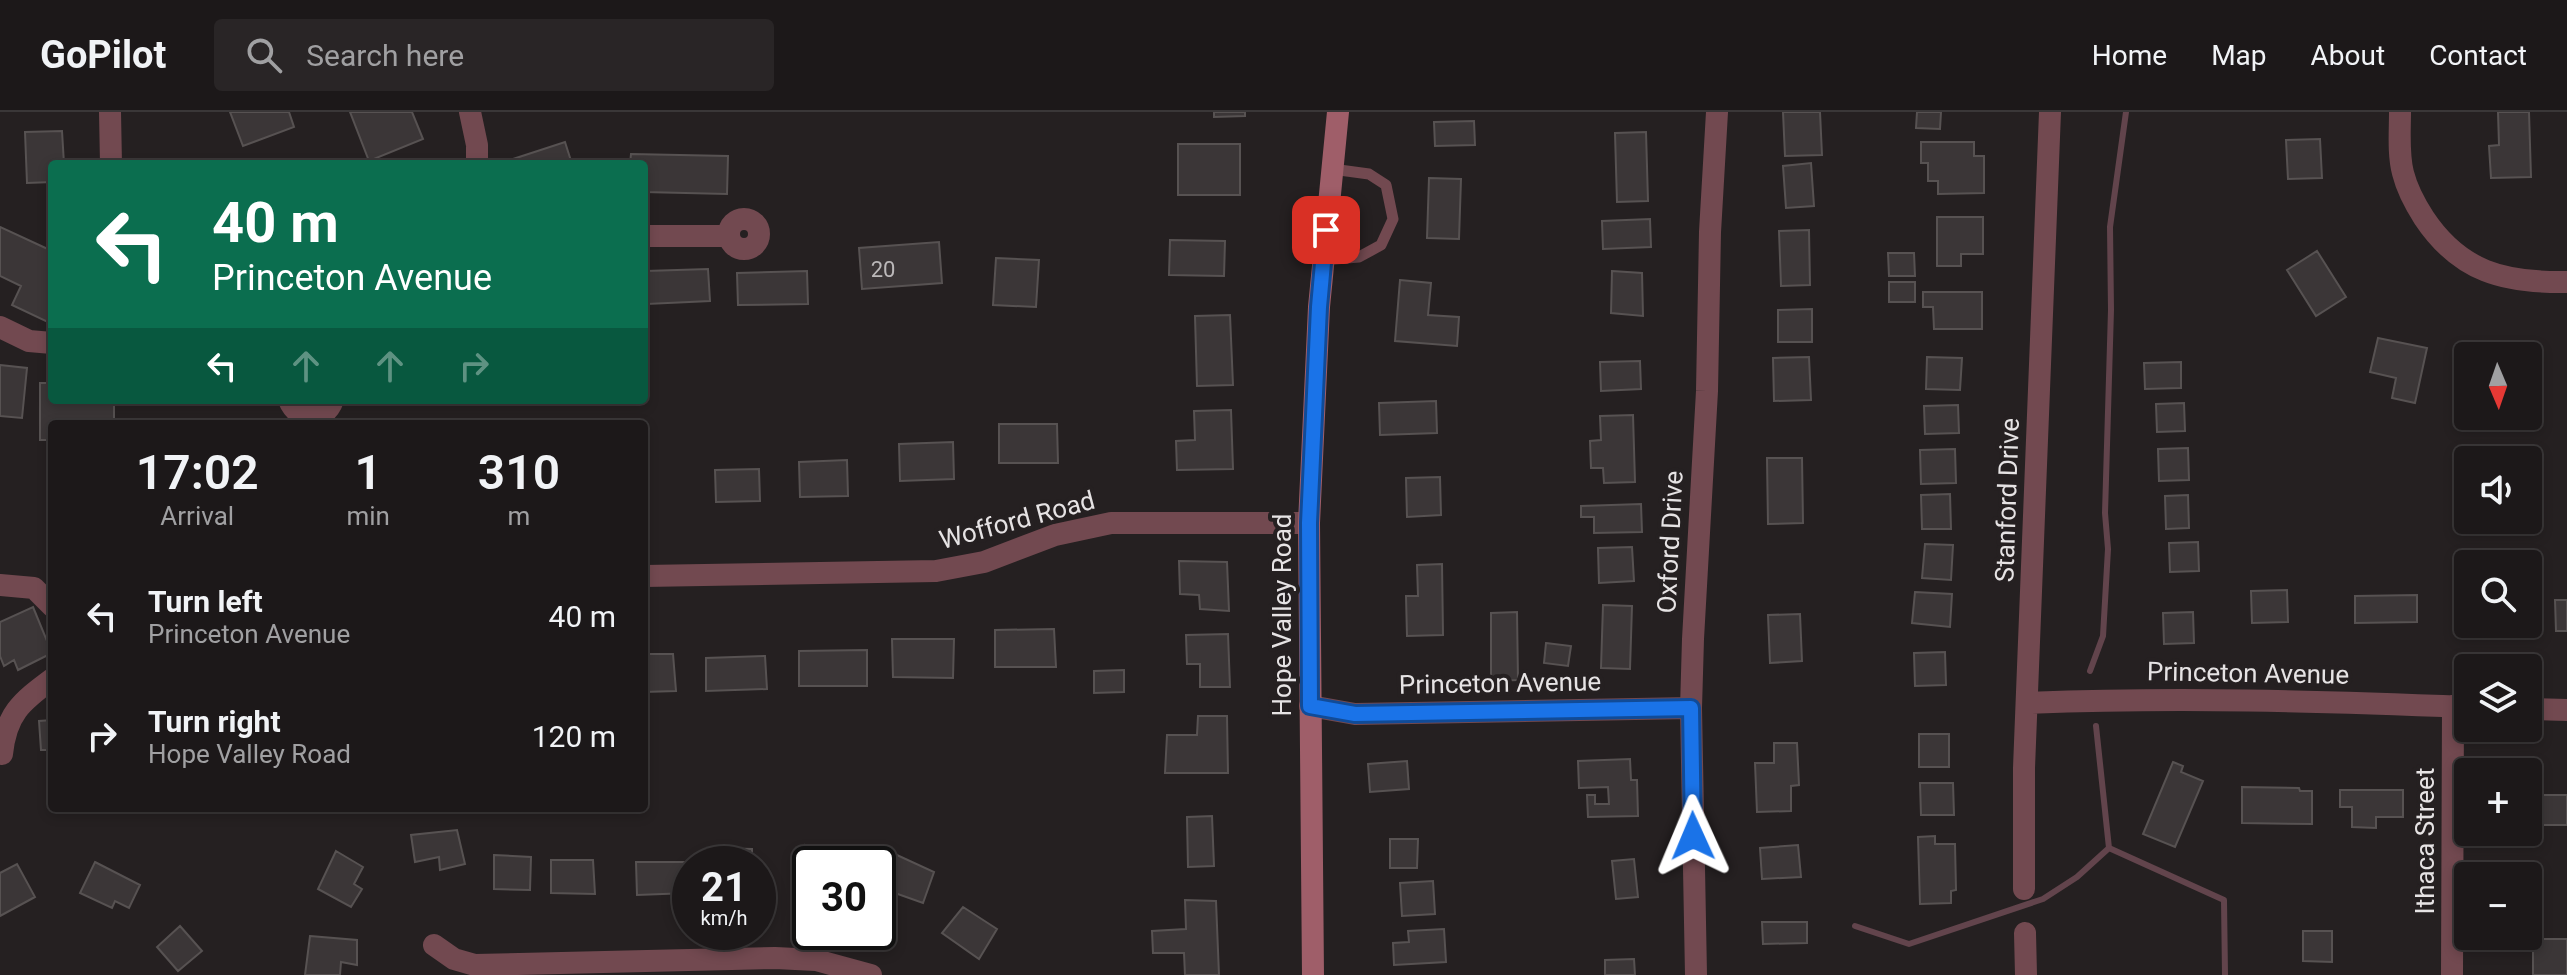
<!DOCTYPE html>
<html lang="en">
<head>
<meta charset="utf-8">
<style>
	body { margin:0; font-family:Roboto,sans-serif; background:#292526; color:#f1f3f6; height:100vh; display:flex; flex-direction:column; font-size:30px; white-space:nowrap }
	* { box-sizing:border-box; margin:0 }
	p { font-size:26px; color:#a0a0a2 }
	.icon { flex:none; width:44px; height:44px; fill:none; stroke:currentColor; stroke-width:2; stroke-linecap:round; stroke-linejoin:round }
	.map { position:relative; flex:1; overflow:hidden }
	.sheet { position:absolute; left:48px; top:308px; width:600px; height:392px; display:flex; flex-direction:column; background:#1c1819; border-radius:8px; box-shadow:0 4px 12px #0003,0 0 0 2px #3a3738 }
	.sheet>* { flex:none }
	.banner { position:absolute; left:48px; top:48px; width:600px; height:244px; border-radius:8px; box-shadow:0 4px 12px #0003,0 0 0 2px #3a3738; background:#0b6e4f; color:#fff; overflow:hidden }
	.needle { width:52px; rotate:178deg }
	.fabs { position:absolute; left:2454px; top:230px; display:grid; gap:16px }
	.fabs a { display:grid; place-items:center; width:88px; height:88px; border-radius:8px; background:#1c1819; box-shadow:0 4px 12px #0003,0 0 0 2px #3a3738; font-size:40px }
	.speed { position:absolute; left:672px; top:734px; display:flex; gap:16px; font-size:40px; font-weight:700; text-align:center }
	.speed>* { display:grid; place-content:center; width:104px; height:104px; border-radius:50%; background:#1c1819; box-shadow:0 4px 12px #0003,0 0 0 2px #3a3738; line-height:1 }
	.speed small { font-size:20px; font-weight:400 }
	.speed .limit { border:4px solid #111; border-radius:12px; background:#fff; color:#111 }
	.pin { position:absolute; display:grid; place-items:center; width:68px; height:68px; color:#fff; margin:-34px; border-radius:16px; box-shadow:0 4px 12px #0006 }
	.me { position:absolute; width:88px; margin:-44px; rotate:359deg; stroke-linejoin:round; filter:drop-shadow(0 0 6px #0008) }
	.turn { display:flex; align-items:center; gap:28px; height:168px; padding:0 32px; font-size:36px }
	.turn .icon { width:104px; height:104px; stroke-width:2.5 }
	.turn b { display:block; font-size:56px; line-height:68px }
	.lanes { display:flex; align-items:center; height:76px; padding:0 32px; background:#0003; justify-content:center; gap:40px; direction:ltr }
	.lanes .off { opacity:.35 }
	.eta { display:flex; justify-content:space-evenly; align-items:center; height:136px; text-align:center }
	.eta b { font-size:48px; font-weight:600; line-height:56px }
	ul { padding:0; list-style:none }
	li { display:flex; align-items:center; gap:24px; height:120px; padding:0 32px }
	li div { flex:1 }
	li b { display:block; font-size:30px }
	li em { font-style:normal }
	header { display:flex; align-items:center; gap:48px; box-sizing:border-box; height:112px; padding:0 40px; background:#1c1819; border-bottom:2px solid #3a3738 }
	header strong { font-size:38px }
	nav { display:flex; gap:44px; margin-inline-start:auto; font-size:28px }
	.search { width:560px; height:72px; background:#292526; display:flex; align-items:center; gap:20px; box-sizing:border-box; padding:0 28px; border-radius:8px; color:#a0a0a2; font-size:30px }
	.map>svg:first-child { display:block }
</style>
</head>
<body>
<header>
<strong>GoPilot</strong>
<div class="search"><svg class="icon" aria-label="search" viewBox="0 0 24 24"><circle cx="10" cy="10" r="6"/><path d="M15 15l6 6"/></svg>Search here</div>
<nav><a>Home</a><a>Map</a><a>About</a><a>Contact</a></nav>
</header>
<div class="map">
<svg width="2567" height="863" viewBox="0 0 2567 863">
	<rect width="100%" height="100%" fill="#252021"/>
	<g fill="none" stroke-linecap="round" stroke-linejoin="round">
		<path stroke="#62444c" stroke-width="6" d="M2090 559 2103 524 2108 437 2105 401 2111 198 2110 115 2126 0
			M2096 614 2109 736 2224 788 2225 863
			M1855 814 1909 832 2043 787 2077 765 2109 736"/>
	</g>
	<path fill="#3b3637" stroke="#575252" stroke-width="2" d="M230 0H289L294 15 243 34Z
		M350 0H412L423 27 369 49Z
		M1214 0H1245V4L1214 5Z
		M1783 0H1820L1822 43 1785 44Z
		M1917 0H1941L1940 17 1916 16Z
		M2498 0H2529L2531 65 2491 66 2489 34 2499 33Z
		M1474 9 1475 33 1435 34 1434 10Z
		M62 19 64 52H52V70L27 71 25 20Z
		M1646 20 1648 89 1617 90 1615 21Z
		M2320 27 2322 66 2288 67 2286 28Z
		M565 30 572 52H511L510 48Z
		M1921 30H1974V44H1984V81L1938 82V69H1928V51H1921Z
		M1178 32H1240V83H1178Z
		M631 42 728 44 727 82 644 80V52H630Z
		M1811 51 1814 94 1786 96 1783 54Z
		M1429 66 1461 67 1459 127 1427 126Z
		M1937 105H1983V142H1961V154H1937Z
		M1650 107 1651 135 1603 137 1602 109Z
		M0 115 52 139V187L49 195 52 196V212L12 193 21 174 0 164Z
		M1809 118 1810 173 1781 174 1779 119Z
		M1170 128 1225 129 1224 164 1169 163Z
		M939 130 942 171 862 177 859 136Z
		M2317 139 2346 185 2316 204 2287 158Z
		M1888 141H1914L1915 164H1889Z
		M996 146 1039 148 1036 195 993 193Z
		M708 157 710 189 647 192 646 159Z
		M807 159 808 192 738 193 737 161Z
		M1612 159 1642 161 1643 204 1611 201Z
		M1400 168 1431 171 1428 203 1459 205 1457 234 1395 229Z
		M1889 170H1915V190H1889Z
		M1923 180H1982V217H1934L1933 195H1923Z
		M1812 197V230H1778V198Z
		M1230 203 1233 273 1197 274 1195 204Z
		M2378 226 2427 236 2415 291 2392 286 2396 266 2370 260Z
		M1809 245 1811 288 1774 289 1773 246Z
		M1927 245 1962 246 1960 278 1926 277Z
		M1640 249 1641 277 1601 279 1600 250Z
		M2181 250V276L2145 277 2144 251Z
		M0 253 27 256 22 306 0 304Z
		M40 271H52V288L114 290V312H52V328H40Z
		M1436 289 1437 321 1380 323 1379 291Z
		M2184 291 2185 319 2157 320 2156 292Z
		M1958 293 1959 321 1925 322 1924 294Z
		M2528 294 2536 295 2532 318 2513 315 2515 304H2528Z
		M1231 298 1233 357 1177 358 1176 329 1195 328 1194 299Z
		M1633 303 1635 370 1604 371 1603 356H1591L1590 329 1601 328 1600 304Z
		M999 312H1057L1058 351H999Z
		M953 330 954 367 900 369 899 332Z
		M2188 336 2189 368 2159 369 2158 337Z
		M1955 337 1956 371 1921 372 1920 338Z
		M1767 346H1802L1803 411 1768 412Z
		M847 348 848 384 800 385 799 350Z
		M759 357 760 389 716 390 715 358Z
		M1440 365 1441 403 1407 405 1406 366Z
		M1950 382 1951 417H1922L1921 383Z
		M2188 383 2189 416 2166 417 2165 384Z
		M1641 392 1642 420 1594 421V405H1581V394Z
		M2198 430 2199 459 2170 460 2169 431Z
		M1925 432 1953 433 1951 468 1922 466Z
		M1632 435 1634 469 1599 471 1598 436Z
		M1179 449 1227 450 1229 499 1200 497 1199 483 1180 482Z
		M1442 452 1443 523 1407 524 1406 484H1418L1417 453Z
		M2287 478 2288 510 2252 511 2251 479Z
		M1915 480 1952 482 1950 515 1912 511Z
		M2417 483V510L2355 511V484Z
		M2555 488H2567V519H2556Z
		M1603 493 1632 494 1630 557 1601 556Z
		M33 495 52 541 18 558 14 548 4 554 0 544V510Z
		M1517 500 1518 568 1491 569V501Z
		M2193 500 2194 531 2164 532 2163 501Z
		M1800 502 1802 549 1770 551 1768 503Z
		M1054 517 1056 555H995V518Z
		M1228 522 1230 575H1200V552H1187L1186 523Z
		M892 527H954L953 566 893 565Z
		M1546 531 1571 534 1568 554 1544 551Z
		M867 538V574H799V539Z
		M1945 540 1946 573 1915 574 1914 541Z
		M644 542H673L676 579 644 580Z
		M765 544 767 577 706 579V546Z
		M1124 558V580L1094 581V559Z
		M1198 604H1227L1228 661H1165L1167 623H1197Z
		M52 608V638H41L39 609Z
		M1919 622H1949V655H1919Z
		M1774 631H1797L1799 673 1791 674V699L1757 700 1755 651H1774Z
		M1630 647 1631 668H1637L1638 704 1588 705 1587 683H1595V692H1609L1608 675 1579 676 1578 649Z
		M1407 649 1409 677 1370 680 1368 652Z
		M2173 650 2183 654 2181 660 2203 669 2175 735 2143 722Z
		M1920 671H1953L1954 703H1921Z
		M2242 675 2299 676 2300 679H2312V712L2242 711Z
		M2340 678H2403V705H2376V716L2352 715V695H2340Z
		M2528 683H2567V713H2528Z
		M1212 704 1214 754 1188 755 1187 705Z
		M457 718 465 752 440 758 439 745 415 750 411 723Z
		M1935 724V732H1955L1956 778 1951 779V791L1920 792 1918 725Z
		M1390 727H1418L1417 756H1390Z
		M805 733 841 741 839 752H810V770L799 767Z
		M1798 733 1801 765 1762 767 1760 736Z
		M714 736 752 737V752H713Z
		M886 738 934 760 923 791 878 775V755Z
		M336 739 363 755 354 772 362 777 351 795 318 777Z
		M494 743 531 745 530 778 494 777Z
		M1634 747 1638 785 1616 787 1612 749Z
		M551 748H593L595 782 551 781Z
		M95 750 140 773 129 796 115 789 112 796 80 781Z
		M636 750H686L689 781 637 783Z
		M17 752 35 785 0 804V761Z
		M1433 769 1435 802 1402 804 1400 771Z
		M1185 788 1216 789 1219 863H1185L1184 841H1153L1152 819 1186 817Z
		M963 795 997 817 979 847 942 821Z
		M1762 810H1807V831L1763 832Z
		M180 814 202 839 178 859 157 835Z
		M1444 817 1446 850 1394 853 1393 831 1409 830 1408 819Z
		M2303 819H2332V850L2303 849Z
		M310 824 357 828V853L341 850 340 863H305Z
		M2533 827H2567V863H2533Z
		M1634 847 1635 863H1605V848Z"/>
	<g fill="none" stroke-linecap="round" stroke-linejoin="round">
		<path stroke="#724950" stroke-width="11" d="M1323 148 1359 145 1381 133 1393 107 1386 73 1369 62 1332 57"/>
		<path stroke="#724950" stroke-width="22" d="M110 0 111 52
			M470 0 477 33V52
			M2400 0C2400 20 2398 42 2403 61 2407 77 2415 92 2424 106 2460 160 2504 171 2567 170
			M729 122a15 15 0 1 1 30 0a15 15 0 1 1-30 0Z
			M644 124H729
			M0 215 29 229 52 231
			M289 288C298 310 325 311 333 288
			M644 464 936 459 984 450 1055 423 1111 411H1309
			M0 473 34 476 52 494
			M2027 591C2174 585 2321 589 2468 595
			M1310 594 1355 602 1691 596
			M2528 597 2567 598
			M2 642C6 602 21 590 52 567
			M2024 777V656L2050 0
			M2025 821 2026 863
			M434 833 454 847 475 853 775 846 816 848 871 863
			M1696 863 1691 596 1693 527 1707 279 1710 120 1717 0
			M2452 863 2453 594"/>
		<path stroke="#9f5e69" stroke-width="22" d="M1313 863 1309 411 1319 195 1338 0"/>
	</g>
	<g fill="none" stroke-linecap="round" stroke-linejoin="round">
		<defs>
			<path id="route" d="M1326 118 1319 195 1309 411 1310 594 1355 602 1691 596 1693 724"/>
		</defs>
		<use href="#route" stroke="#114b97" stroke-width="20"/>
		<use href="#route" stroke="#1a73e8" stroke-width="14"/>
	</g>
	<g text-anchor="middle" dominant-baseline="central" stroke-width="8" stroke-linejoin="round" paint-order="stroke">
		<g font-size="22" fill="#bbb8b9">
			<text x="883" y="157">20</text>
		</g>
		<g font-size="26" fill="#e6e3e4" stroke="#252021">
			<text transform="translate(2007 388) rotate(-88)">Stanford Drive</text>
			<text transform="translate(1017 408) rotate(-15)">Wofford Road</text>
			<text transform="translate(1670 430) rotate(-87)">Oxford Drive</text>
			<text transform="translate(1282 503) rotate(-90)">Hope Valley Road</text>
			<text transform="translate(2248 561) rotate(1)">Princeton Avenue</text>
			<text transform="translate(1500 571) rotate(-1)">Princeton Avenue</text>
			<text transform="translate(2425 729) rotate(-90)">Ithaca Street</text>
		</g>
	</g>
</svg>
<div class="fabs">
<a><svg class="needle" viewBox="-14 -14 28 28"><path d="M0-13l5 13h-10z" fill="#e53935"/><path d="M0 13l5-13h-10z" fill="#a0a0a2"/></svg></a>
<a><svg class="icon" aria-label="sound" viewBox="0 0 24 24"><path d="M4 9h4l5-4v14l-5-4H4zM17 9q2 3 0 6"/></svg></a>
<a><svg class="icon" aria-label="search" viewBox="0 0 24 24"><circle cx="10" cy="10" r="6"/><path d="M15 15l6 6"/></svg></a>
<a><svg class="icon" aria-label="layers" viewBox="0 0 24 24"><path d="M12 4l9 5-9 5-9-5zM3 14l9 5 9-5"/></svg></a>
<a>+</a>
<a>−</a>
</div>
<div class="speed"><div>21<small>km/h</small></div><div class="limit">30</div></div>
<div class="pin" style="left:1326px;top:118px;background:#d93025"><svg class="icon" aria-label="arrive" viewBox="0 0 24 24"><path d="M6 21V4h12l-3 4 3 4H6"/></svg></div>
<svg class="me" style="left:1693px;top:724px" viewBox="-20 -20 40 40"><path d="M0-17L14 15 0 8-14 15z" fill="#1a73e8" stroke="#fff" stroke-width="4"/></svg>
<div class="banner">
<div class="turn"><svg class="icon" aria-label="left" viewBox="0 0 24 24"><path d="M17 20v-9H6M10 6l-5 5 5 5"/></svg><div><b>40 m</b>Princeton Avenue</div></div>
<div class="lanes"><svg class="icon" aria-label="left" viewBox="0 0 24 24"><path d="M17 20v-9H6M10 6l-5 5 5 5"/></svg><svg class="icon off" aria-label="ahead" viewBox="0 0 24 24"><path d="M12 20V5M6 11l6-6 6 6"/></svg><svg class="icon off" aria-label="ahead" viewBox="0 0 24 24"><path d="M12 20V5M6 11l6-6 6 6"/></svg><svg class="icon off" aria-label="right" viewBox="0 0 24 24"><path d="M7 20v-9h11M14 6l5 5-5 5"/></svg></div>
</div>
<section class="sheet">
<div class="eta">
<div><b>17:02</b><p>Arrival</p></div>
<div><b>1</b><p>min</p></div>
<div><b>310</b><p>m</p></div>
</div>
<ul>
<li><svg class="icon" aria-label="left" viewBox="0 0 24 24"><path d="M17 20v-9H6M10 6l-5 5 5 5"/></svg><div><b>Turn left</b><p>Princeton Avenue</p></div><em>40 m</em></li>
<li><svg class="icon" aria-label="right" viewBox="0 0 24 24"><path d="M7 20v-9h11M14 6l5 5-5 5"/></svg><div><b>Turn right</b><p>Hope Valley Road</p></div><em>120 m</em></li>
</ul>
</section>
</div>
</body>
</html>
